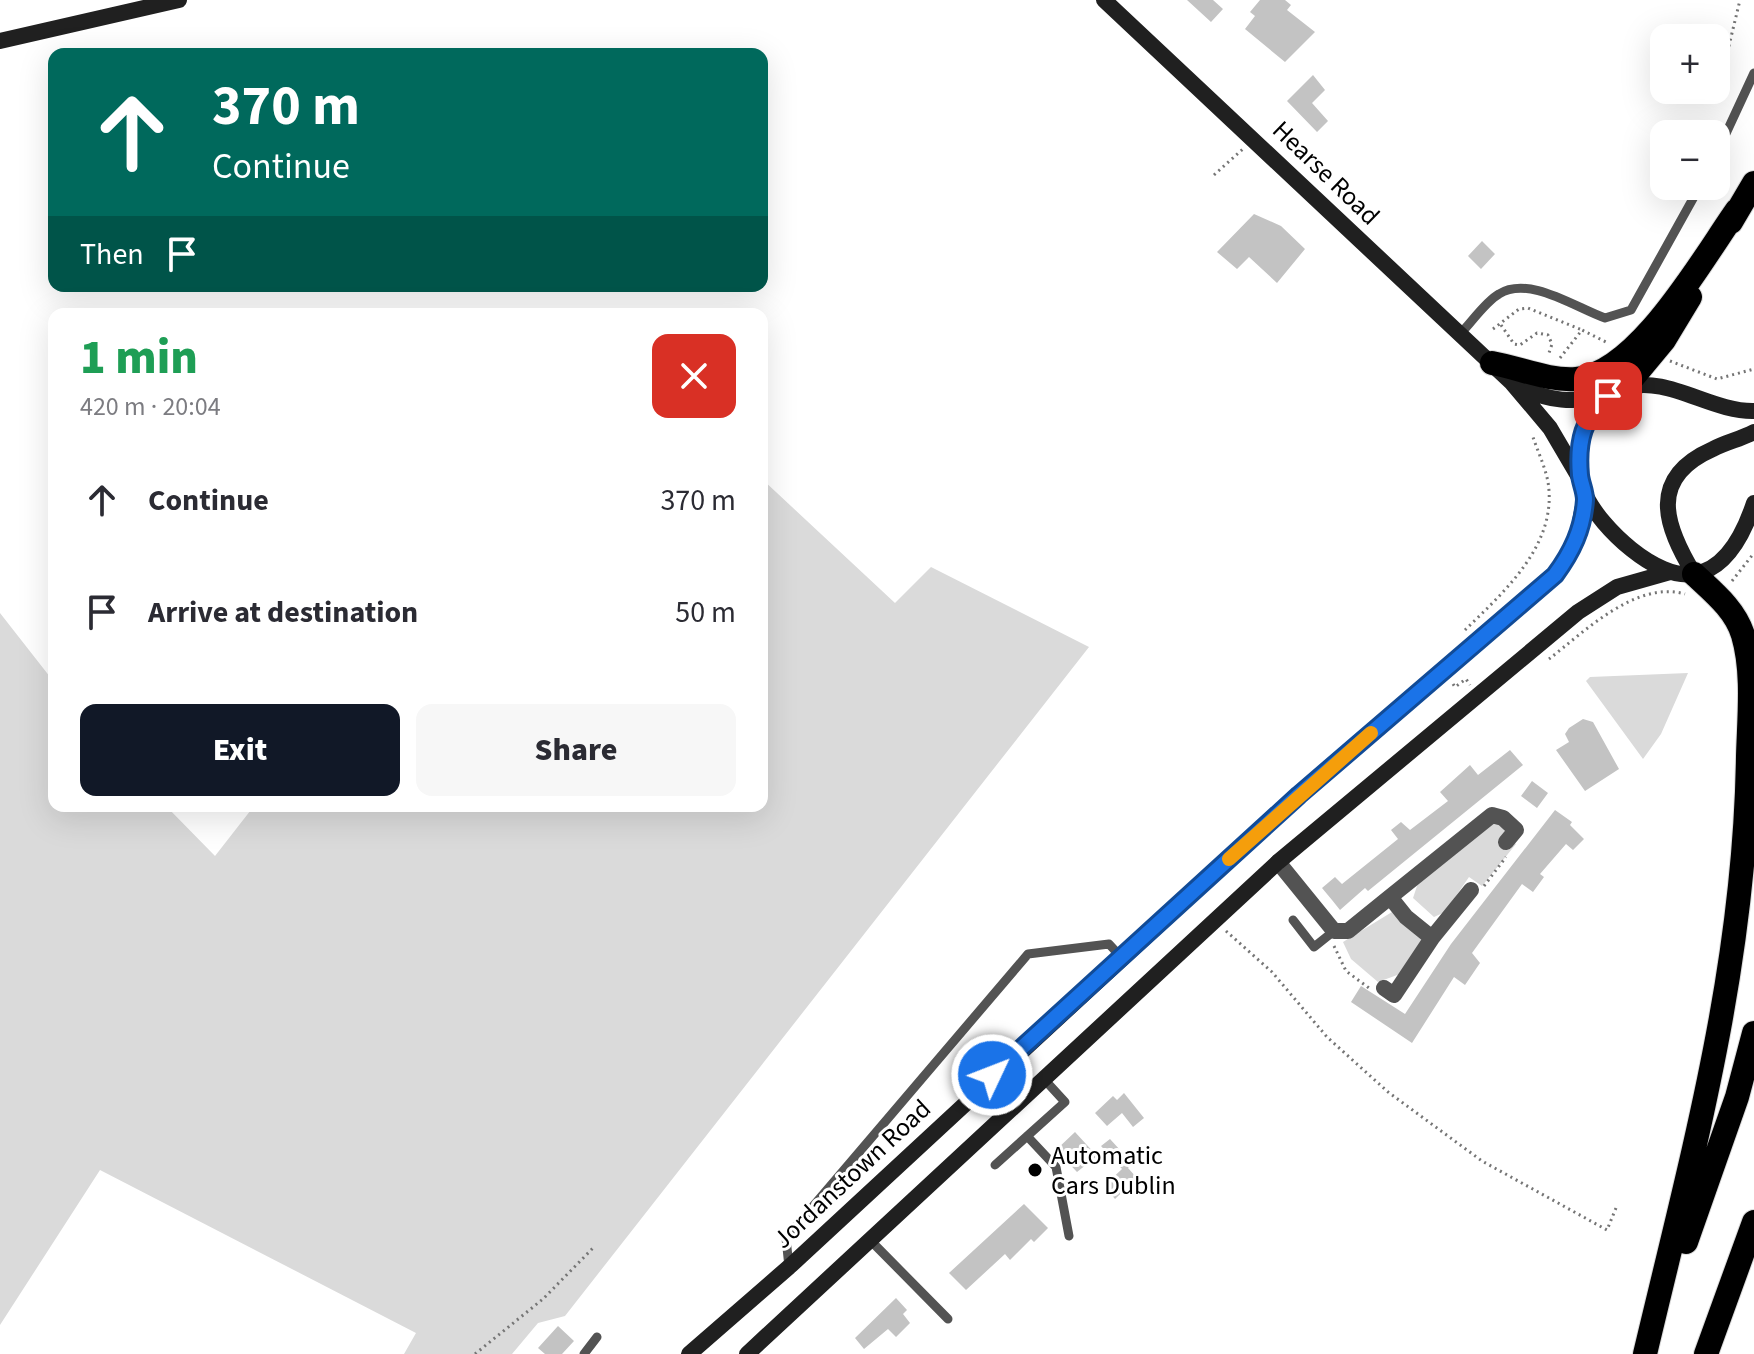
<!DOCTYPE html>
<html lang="en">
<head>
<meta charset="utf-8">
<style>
	body { margin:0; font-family:"Source Sans 3",sans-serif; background:#f7f7f7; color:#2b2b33; height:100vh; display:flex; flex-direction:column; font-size:30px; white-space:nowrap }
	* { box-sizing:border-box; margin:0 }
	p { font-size:26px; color:#7c7c81 }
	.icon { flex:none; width:44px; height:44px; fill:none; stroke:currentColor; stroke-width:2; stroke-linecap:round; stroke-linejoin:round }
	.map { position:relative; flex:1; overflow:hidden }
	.panel { position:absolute; left:48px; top:308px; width:720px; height:504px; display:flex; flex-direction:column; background:#fff; border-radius:16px; box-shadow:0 8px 32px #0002 }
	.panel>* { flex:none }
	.hud { position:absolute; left:48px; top:48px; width:720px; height:244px; border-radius:16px; box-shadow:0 8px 32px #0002; background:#00695c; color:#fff; overflow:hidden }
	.controls { position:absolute; left:1650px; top:24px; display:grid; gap:16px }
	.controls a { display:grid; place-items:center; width:80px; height:80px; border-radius:16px; background:#fff; box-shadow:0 8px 32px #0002; font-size:40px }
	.pin { position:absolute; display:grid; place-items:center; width:68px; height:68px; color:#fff; margin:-34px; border-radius:16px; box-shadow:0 4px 12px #0006 }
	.me { position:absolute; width:88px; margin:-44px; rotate:47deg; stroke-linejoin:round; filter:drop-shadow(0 0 6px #0008) }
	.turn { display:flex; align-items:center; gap:28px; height:168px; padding:0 32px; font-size:36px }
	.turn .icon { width:104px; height:104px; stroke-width:2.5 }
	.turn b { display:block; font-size:56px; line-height:68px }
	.then { display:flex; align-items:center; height:76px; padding:0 32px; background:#0003; gap:16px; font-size:30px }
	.round { display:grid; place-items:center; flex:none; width:84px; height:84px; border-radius:16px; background:#f7f7f7 }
	.summary { display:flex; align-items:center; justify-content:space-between; height:136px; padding:0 32px }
	h1 { font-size:48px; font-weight:800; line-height:60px; color:#1e9e55 }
	.cta { display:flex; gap:16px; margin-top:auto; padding:16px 32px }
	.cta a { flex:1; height:92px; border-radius:16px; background:#111827; color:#fff; font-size:32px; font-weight:800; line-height:92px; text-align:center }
	.cta a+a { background:#f7f7f7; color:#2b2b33 }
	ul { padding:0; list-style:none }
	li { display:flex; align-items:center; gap:24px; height:112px; padding:0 32px }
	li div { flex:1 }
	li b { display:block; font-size:30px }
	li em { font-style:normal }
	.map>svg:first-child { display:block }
</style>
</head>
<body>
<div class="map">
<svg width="1754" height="1354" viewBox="0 0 1754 1354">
	<rect width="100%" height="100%" fill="#fff"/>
	<path fill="#dadada" d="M762 479 895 603 931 567 1089 647 565 1316 538 1323 512 1354H404L416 1333 100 1170 0 1325V613L54 682V806H166L215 856 254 806H762Z
		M1688 673 1661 734 1643 759 1586 681 1590 677Z
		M1495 821 1506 822V837L1516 844 1482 886 1469 877 1445 912 1434 917 1413 898 1418 883Z
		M1392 912 1423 939 1400 974 1378 982 1351 959 1343 942Z"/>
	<path fill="#c3c3c3" d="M1187 0H1213L1223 9 1211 22Z
		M1260 0H1285L1291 5 1287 10 1315 32 1285 62 1245 29 1255 16 1250 12Z
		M1313 75 1325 90 1312 103 1328 121 1317 132 1287 101Z
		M1254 214 1281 226 1305 249 1277 283 1249 257 1237 269 1217 252Z
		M1482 241 1495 254 1481 269 1468 256Z
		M1583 719 1593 722 1619 769 1585 791 1556 750 1569 742 1565 734 1569 728Z
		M1510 750 1523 765 1368 891 1365 888 1340 910 1332 900 1322 888 1335 877 1342 884 1398 839 1391 830 1401 822 1410 830 1448 801 1440 792 1470 765 1478 775Z
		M1532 781 1548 793 1537 808 1521 796Z
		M1555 810 1572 822 1570 825 1584 839 1573 850 1566 844 1540 874 1544 877 1533 892 1522 884 1472 953 1480 963 1465 985 1454 977 1412 1043 1351 1002 1361 986 1405 1014 1451 944Z
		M1124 1093 1144 1118 1133 1127 1122 1113 1107 1126 1095 1113 1113 1096 1117 1100Z
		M1075 1132 1097 1156 1077 1172 1056 1150Z
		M1110 1139 1132 1163 1128 1168 1137 1178 1115 1199 1104 1186 1122 1169 1101 1146Z
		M1024 1204 1048 1228 1034 1242 1031 1239 1010 1260 1005 1254 966 1290 949 1273Z
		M896 1298 907 1310 903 1314 910 1323 896 1337 888 1329 864 1349 855 1338Z
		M558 1326 574 1341 562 1354H545L538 1348Z"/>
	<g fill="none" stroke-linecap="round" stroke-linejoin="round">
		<defs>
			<path id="motorway" d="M1731 222 1754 183
				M1492 363C1520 368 1548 381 1576 379 1638 374 1703 258 1737 210
				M1625 387 1664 340 1690 297
				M1686 1242 1737 1097 1754 1033
				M1645 1354C1693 1152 1745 966 1748 756 1749 718 1754 672 1743 635 1735 609 1713 592 1694 574
				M1706 1354 1754 1222"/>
		</defs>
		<use href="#motorway" stroke="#dbdbdb" stroke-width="26"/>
		<path stroke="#757575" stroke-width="3" stroke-dasharray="2 4" stroke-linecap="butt" d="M1726 58 1740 0
			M1214 175 1243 149
			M1501 325 1514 344 1520 345 1537 333 1548 335 1552 344 1548 356
			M1493 329 1519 309 1528 308 1582 330
			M1560 358 1582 330 1606 342
			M1670 361 1717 379 1754 369
			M1732 581 1754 553
			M1465 630C1505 591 1558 544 1548 482 1545 466 1537 450 1532 434
			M1549 659C1584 632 1636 580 1685 594
			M1453 684 1455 687 1466 679 1470 685
			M1484 886 1506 857
			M1226 931 1272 972 1327 1037 1388 1092 1482 1161 1607 1230 1616 1208
			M1334 946 1346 971 1369 988
			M475 1354 543 1299 594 1247"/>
		<path stroke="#535353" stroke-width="9" d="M1716 155 1754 73
			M1460 334C1472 322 1485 302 1499 294 1529 275 1576 308 1605 318L1631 310 1700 186
			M1293 920 1314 947 1334 931
			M1027 1136 1056 1167 1069 1236
			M995 1165 1065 1102 1043 1078
			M870 1240 948 1319
			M789 1267 786 1238 1028 954 1109 944 1121 957
			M584 1354 597 1337"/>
		<path stroke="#535353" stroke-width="16" d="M1278 862 1334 931H1348L1390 897
			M1432 938 1471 890
			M1384 988 1394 995 1432 938 1406 917 1390 897 1492 815 1503 818 1516 830 1506 842"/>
		<path stroke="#202020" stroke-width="16" d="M1104 0 1512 383 1550 428 1580 479
			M0 41 179 0
			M1518 386C1549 402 1573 403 1607 396
			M1754 411C1711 412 1666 374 1624 388 1582 402 1568 458 1586 496 1601 528 1656 580 1694 574 1727 569 1745 530 1754 503
			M1694 574C1665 526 1647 478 1713 449 1726 442 1741 439 1754 432
			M689 1354 789 1267 1299 795 1555 575 1576 542 1585 496
			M747 1354 1278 862 1578 612 1617 587 1670 572"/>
		<use href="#motorway" stroke="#000" stroke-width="24"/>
	</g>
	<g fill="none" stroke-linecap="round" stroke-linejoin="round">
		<defs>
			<path id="route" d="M992 1075 1299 795 1555 575C1572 552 1583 529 1585 500 1585 491 1581 484 1580 475 1577 442 1583 417 1608 396"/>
		</defs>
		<use href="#route" stroke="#114b97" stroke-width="20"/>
		<use href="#route" stroke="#1a73e8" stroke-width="14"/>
		<path stroke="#f59e0b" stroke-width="14" d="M1229 859 1371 733"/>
	</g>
	<circle fill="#000" stroke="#fff" stroke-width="3" cx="1035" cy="1170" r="8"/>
	<g text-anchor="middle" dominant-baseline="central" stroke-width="6" stroke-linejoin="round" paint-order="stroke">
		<g font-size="26" fill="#000" stroke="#fff">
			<text transform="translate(1326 173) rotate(44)">Hearse Road</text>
			<text transform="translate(852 1174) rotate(-43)">Jordanstown Road</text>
		</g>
		<g font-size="26" fill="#000" stroke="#fff" text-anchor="start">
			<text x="1051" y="1155">Automatic<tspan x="1051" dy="30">Cars Dublin</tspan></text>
		</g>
	</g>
</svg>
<div class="controls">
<a>+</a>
<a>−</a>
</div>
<div class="pin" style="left:1608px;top:396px;background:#d93025"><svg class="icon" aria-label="arrive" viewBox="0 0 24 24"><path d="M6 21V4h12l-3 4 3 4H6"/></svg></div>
<svg class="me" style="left:992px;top:1075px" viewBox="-20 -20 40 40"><circle r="17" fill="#1a73e8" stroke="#fff" stroke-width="3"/><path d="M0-11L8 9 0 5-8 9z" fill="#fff"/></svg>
<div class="hud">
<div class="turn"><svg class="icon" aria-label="ahead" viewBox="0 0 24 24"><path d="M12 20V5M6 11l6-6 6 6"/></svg><div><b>370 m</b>Continue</div></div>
<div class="then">Then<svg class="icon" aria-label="arrive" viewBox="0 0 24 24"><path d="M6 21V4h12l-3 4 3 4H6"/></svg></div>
</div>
<section class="panel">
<div class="summary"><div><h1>1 min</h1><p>420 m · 20:04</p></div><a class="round" style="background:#d93025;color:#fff"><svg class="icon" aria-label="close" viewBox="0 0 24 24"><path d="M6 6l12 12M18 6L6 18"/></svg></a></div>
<ul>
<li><svg class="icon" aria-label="ahead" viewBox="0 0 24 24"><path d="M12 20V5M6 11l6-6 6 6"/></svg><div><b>Continue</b></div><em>370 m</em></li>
<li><svg class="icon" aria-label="arrive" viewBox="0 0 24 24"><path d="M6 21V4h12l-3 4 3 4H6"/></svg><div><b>Arrive at destination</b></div><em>50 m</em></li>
</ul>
<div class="cta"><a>Exit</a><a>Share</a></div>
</section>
</div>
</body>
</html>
